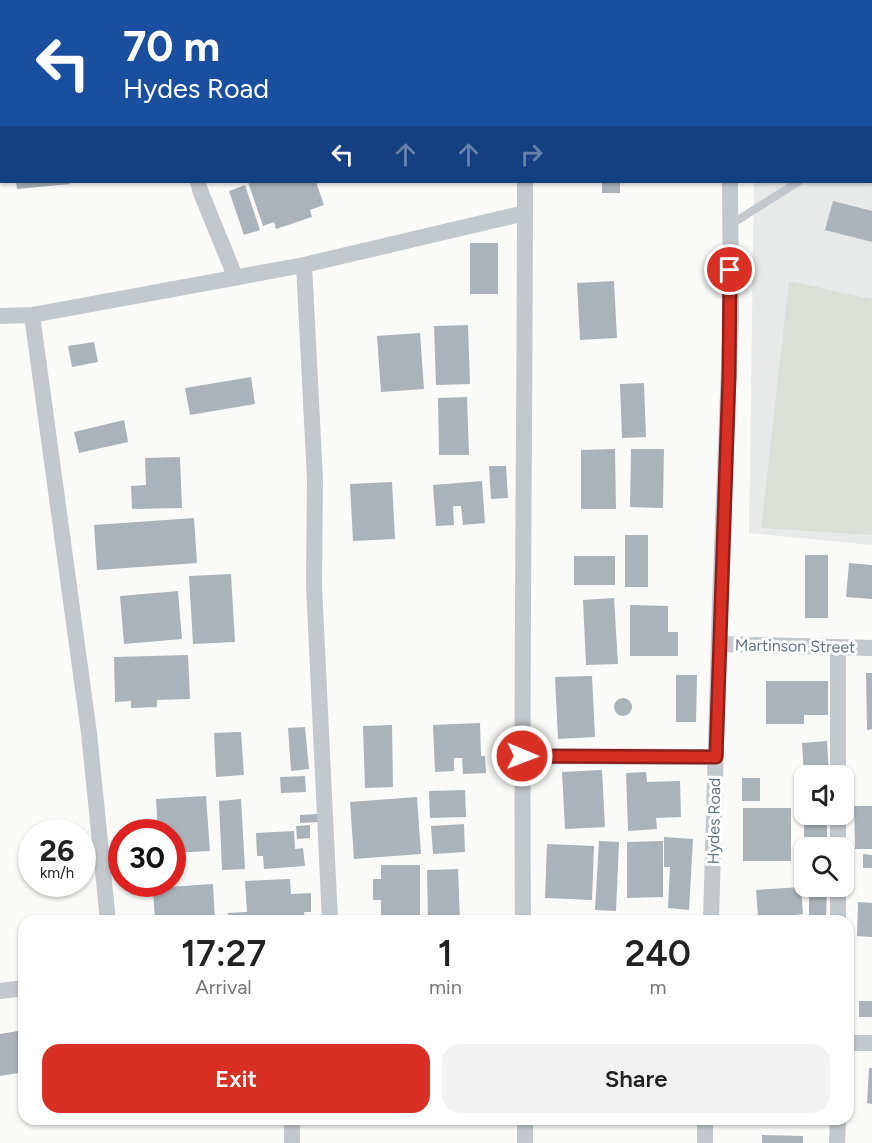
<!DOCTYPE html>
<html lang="en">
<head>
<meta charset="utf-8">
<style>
	body { margin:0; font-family:Figtree,sans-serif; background:#f2f2f2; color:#222; height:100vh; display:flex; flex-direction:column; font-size:22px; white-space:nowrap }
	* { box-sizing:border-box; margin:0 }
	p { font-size:20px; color:#767676 }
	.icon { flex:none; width:33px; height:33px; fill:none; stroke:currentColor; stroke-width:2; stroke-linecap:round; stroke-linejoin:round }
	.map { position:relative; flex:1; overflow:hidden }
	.details { position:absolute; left:18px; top:915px; width:836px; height:210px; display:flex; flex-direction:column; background:#fff; border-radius:18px; box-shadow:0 2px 4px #0004 }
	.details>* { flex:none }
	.top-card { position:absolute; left:0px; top:0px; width:873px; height:183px; box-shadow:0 2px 4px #0004; background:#1a4fa0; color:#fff; overflow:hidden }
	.buttons { position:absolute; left:794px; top:765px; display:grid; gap:12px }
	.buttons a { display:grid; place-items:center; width:60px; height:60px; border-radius:12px; background:#fff; box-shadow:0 2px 4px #0004; font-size:30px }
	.speed { position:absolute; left:18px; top:819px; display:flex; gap:12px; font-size:30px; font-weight:700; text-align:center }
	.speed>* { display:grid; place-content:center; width:78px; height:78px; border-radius:50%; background:#fff; box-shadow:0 2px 4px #0004; line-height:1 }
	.speed small { font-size:15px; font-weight:400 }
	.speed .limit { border:9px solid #d22; background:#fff; color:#111 }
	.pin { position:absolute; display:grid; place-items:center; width:51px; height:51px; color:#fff; margin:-26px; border:3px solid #fff; border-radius:50%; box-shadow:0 2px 6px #0007 }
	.me { position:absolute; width:66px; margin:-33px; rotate:91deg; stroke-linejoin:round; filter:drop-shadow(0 0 4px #0008) }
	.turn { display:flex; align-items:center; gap:21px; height:126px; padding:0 24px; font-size:27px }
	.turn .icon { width:78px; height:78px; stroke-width:2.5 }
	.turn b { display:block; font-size:42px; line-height:51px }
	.lanes { display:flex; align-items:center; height:57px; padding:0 24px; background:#0003; justify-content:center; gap:30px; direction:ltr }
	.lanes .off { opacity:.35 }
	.eta { display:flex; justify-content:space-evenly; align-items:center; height:102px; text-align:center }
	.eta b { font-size:36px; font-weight:600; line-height:42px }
	.cta { display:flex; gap:12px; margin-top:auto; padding:12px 24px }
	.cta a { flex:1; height:69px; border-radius:18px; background:#d93025; color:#fff; font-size:24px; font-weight:600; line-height:69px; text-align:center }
	.cta a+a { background:#f2f2f2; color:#222 }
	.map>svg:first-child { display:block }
</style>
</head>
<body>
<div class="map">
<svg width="872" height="1143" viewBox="0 0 872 1143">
	<rect width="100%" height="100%" fill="#fafaf8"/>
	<path fill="#e8e9e9" d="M756 0H872V545L749 533 754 182H872V2Z"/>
	<path fill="#dadfd7" d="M789 281 872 299V535L761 528Z"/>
	<path fill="#aab3b9" d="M16 182H69L70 184 17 189Z
		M248 182H316L324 205 310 210 312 217 276 229 274 222 263 226Z
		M602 182H620V193H602Z
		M245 185 260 230 244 235 229 191Z
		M833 201 872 211V242L825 230Z
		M470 243H498V294H470Z
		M614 281 617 338 580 340 577 283Z
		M468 325 470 384 436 385 434 326Z
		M420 333 424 389 381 392 377 336Z
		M94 342 98 362 72 367 68 346Z
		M251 377 255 404 190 415 185 388Z
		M644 383 646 437 622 438 620 384Z
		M467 397 469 455H439L438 398Z
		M124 420 128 442 79 453 74 432Z
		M615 449 616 509H581V450Z
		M631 449H664L663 508 630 507Z
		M180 457 182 508 132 509 131 486 146 485 145 458Z
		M489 466H506L508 498 491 499Z
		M482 481 485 523 463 525 461 506H453L454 525 436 526 433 485Z
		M392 482 395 539 353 541 350 484Z
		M194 518 197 563 97 570 94 525Z
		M625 535H648V587H625Z
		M805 555H828V618H805Z
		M574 556H615V585H574Z
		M849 563 872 565V599L846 597Z
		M231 574 235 642 193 644 189 576Z
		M178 591 182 639 124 644 120 596Z
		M614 598 618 664 586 665 583 600Z
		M630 605 668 606V632H678V656H630Z
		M188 655 190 699 157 700V707L131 708V701L115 702 114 657Z
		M866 673H872V729L867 730Z
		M676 675H697L696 722H676Z
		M592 676 595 737 558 739 555 677Z
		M766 681H828V715H804V724H766Z
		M614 707a9 9 0 1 1 18 0a9 9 0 1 1-18 0Z
		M480 723 481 756H485L486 773 463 774 462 758H454V771L435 772 433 725Z
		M392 725 393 787 365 788 363 726Z
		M305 727 309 769 291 771 288 728Z
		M241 732 244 775 216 777 214 733Z
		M827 741 829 776H804L802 743Z
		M602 770 605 827 565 829 562 772Z
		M646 772 647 782 680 781 681 817 656 818 657 829 628 831 626 773Z
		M305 776 306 792 281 793 280 777Z
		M742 778H760V801H742Z
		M465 790 466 817 430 818 429 791Z
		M206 796 210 851 172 853V832H158L156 799Z
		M417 797 421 854 354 859 350 802Z
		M241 799 245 869 222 870 219 801Z
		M854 806H872V849H855Z
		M743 808H791V861H743Z
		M317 814 318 822 300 823V815Z
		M804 814H827V848H804Z
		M464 824 465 852 433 854 431 826Z
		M310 825V838L297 839 296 826Z
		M294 831 295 849 303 848 305 866 264 869 263 856H257L256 833Z
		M664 837 693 839 689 910 668 908 670 867H664Z
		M599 841 619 842 616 911 595 910Z
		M663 841V897L627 898V842Z
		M547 844 594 846 592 900 545 898Z
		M863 854 872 855V868H863Z
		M381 865H420V921H381V900H373V879H381Z
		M458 869 460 921H428L427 870Z
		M290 879 291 894 311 893V912H304L305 921H228V913L247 912 245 881Z
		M213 884 215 921H155L153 888Z
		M801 887 803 914 794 915 795 921H765L764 916 758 917 756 890Z
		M809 889H827L826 921H809Z
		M858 902 872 903V937L857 936Z
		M576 916 615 917 614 921H575Z
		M652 917V921H627V918Z
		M859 1001H872V1017H859Z
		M24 1030V1072L0 1076V1034Z
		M869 1068H872V1104L867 1103Z
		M762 1135 803 1136V1143H762Z"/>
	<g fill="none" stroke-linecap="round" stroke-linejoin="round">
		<path stroke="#c3c8cc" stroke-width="8" d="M872 96V95
			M730 225 798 182"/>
		<path stroke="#c3c8cc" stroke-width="16" d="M147 0 148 2
			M524 0V2
			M20 2V0
			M426 2 431 0
			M734 2V0
			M0 47 2 44
			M198 182 201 193 235 276
			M304 265 315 479 314 585 330 921
			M32 315 89 733 108 921
			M0 316 32 315 304 265 525 213
			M719 644 872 648
			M838 647V776
			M522 756 716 757
			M838 814V848
			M838 886V921
			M523 921C521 674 525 428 525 182
			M711 921 720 602 731 315 730 182
			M0 991 24 988
			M848 1043H872
			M525 1119V1143
			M292 1143V1119
			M705 1143V1119
			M837 1143 838 1119"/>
	</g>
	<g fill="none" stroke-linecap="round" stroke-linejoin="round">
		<defs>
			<path id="route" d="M522 756 716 757 729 375 730 270"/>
		</defs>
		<use href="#route" stroke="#8d1f18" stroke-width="15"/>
		<use href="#route" stroke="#d93025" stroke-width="10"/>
	</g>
	<g text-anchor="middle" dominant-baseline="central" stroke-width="6" stroke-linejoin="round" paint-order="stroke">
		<g font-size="16" fill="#657683" stroke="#fff">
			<text transform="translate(795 646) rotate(1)">Martinson Street</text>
			<text transform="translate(714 821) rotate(-89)">Hydes Road</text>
		</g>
	</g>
</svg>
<div class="buttons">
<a><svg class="icon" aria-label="sound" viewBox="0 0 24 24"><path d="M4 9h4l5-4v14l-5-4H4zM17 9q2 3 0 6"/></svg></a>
<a><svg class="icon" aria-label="search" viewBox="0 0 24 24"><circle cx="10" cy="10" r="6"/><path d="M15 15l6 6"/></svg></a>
</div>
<div class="speed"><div>26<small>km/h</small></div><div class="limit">30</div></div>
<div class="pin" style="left:730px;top:270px;background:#d93025"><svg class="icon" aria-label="arrive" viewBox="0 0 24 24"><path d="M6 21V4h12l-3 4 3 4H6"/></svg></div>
<svg class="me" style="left:522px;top:756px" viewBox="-20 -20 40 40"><circle r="17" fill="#d93025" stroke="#fff" stroke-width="3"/><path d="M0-11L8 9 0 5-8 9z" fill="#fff"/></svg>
<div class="top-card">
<div class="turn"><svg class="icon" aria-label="left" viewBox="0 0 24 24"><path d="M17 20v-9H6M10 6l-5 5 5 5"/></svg><div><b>70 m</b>Hydes Road</div></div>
<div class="lanes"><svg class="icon" aria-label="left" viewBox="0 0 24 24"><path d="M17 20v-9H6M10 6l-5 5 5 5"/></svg><svg class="icon off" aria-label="ahead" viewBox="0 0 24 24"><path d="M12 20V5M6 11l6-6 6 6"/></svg><svg class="icon off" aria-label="ahead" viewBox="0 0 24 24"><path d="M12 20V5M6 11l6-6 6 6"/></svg><svg class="icon off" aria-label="right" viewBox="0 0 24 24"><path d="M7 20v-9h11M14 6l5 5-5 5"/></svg></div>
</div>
<section class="details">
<div class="eta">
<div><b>17:27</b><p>Arrival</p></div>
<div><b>1</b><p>min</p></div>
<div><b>240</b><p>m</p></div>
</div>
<div class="cta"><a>Exit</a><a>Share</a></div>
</section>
</div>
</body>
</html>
